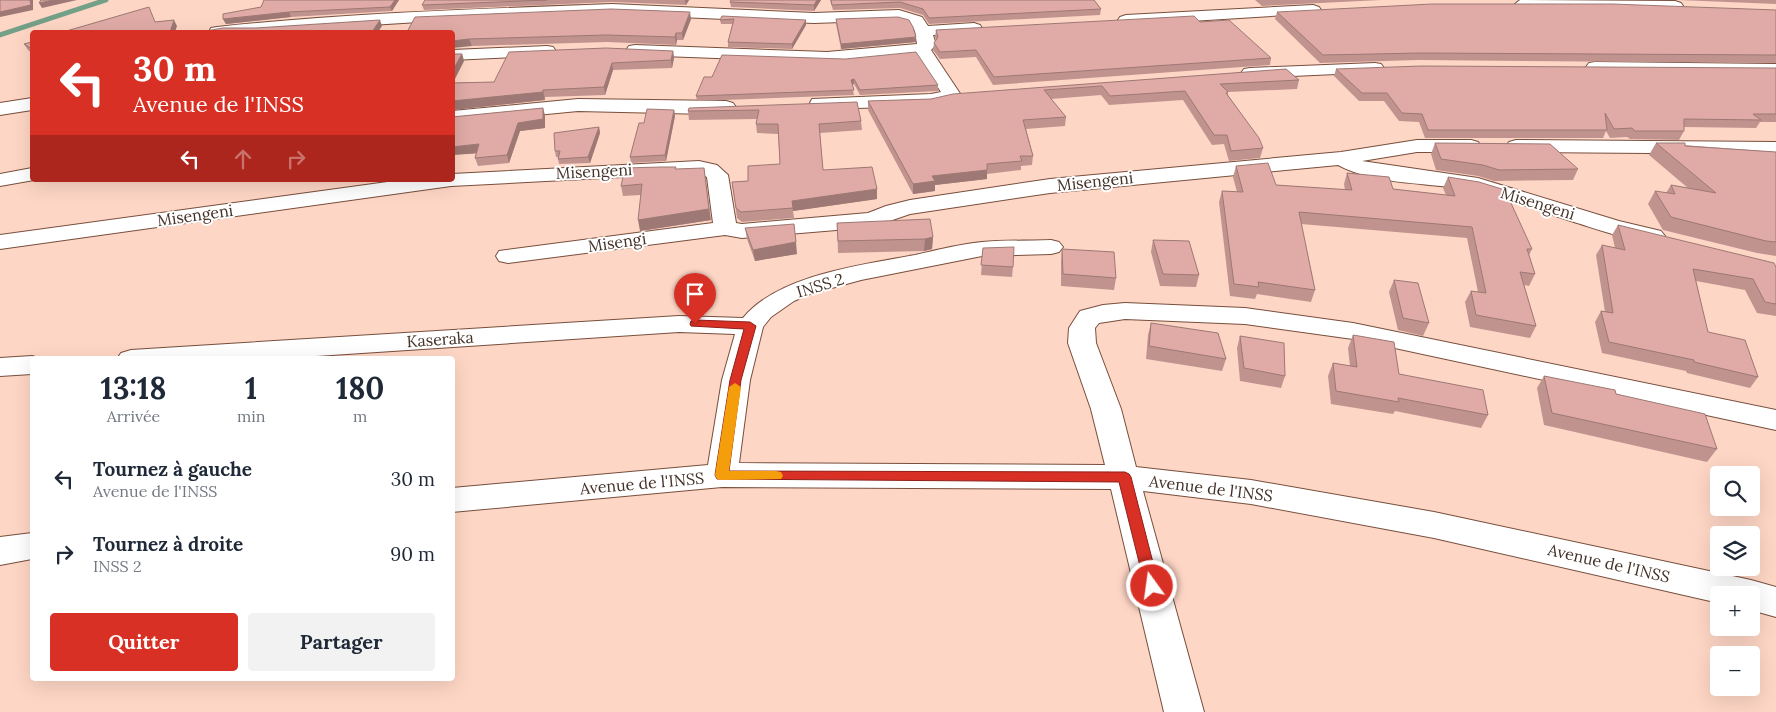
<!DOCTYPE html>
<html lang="fr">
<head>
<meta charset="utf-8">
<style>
	body { margin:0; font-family:Lora,serif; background:#f2f2f3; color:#1f2937; height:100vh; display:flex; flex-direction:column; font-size:19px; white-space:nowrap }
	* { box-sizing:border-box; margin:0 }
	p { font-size:16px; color:#747a83 }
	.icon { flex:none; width:28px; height:28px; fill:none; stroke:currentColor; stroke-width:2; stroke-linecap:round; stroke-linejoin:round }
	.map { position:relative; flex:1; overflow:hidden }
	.side { position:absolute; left:30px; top:356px; width:425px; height:325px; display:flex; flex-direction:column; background:#fff; border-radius:5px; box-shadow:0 5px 20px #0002 }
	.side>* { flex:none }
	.banner { position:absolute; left:30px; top:30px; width:425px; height:152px; border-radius:5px; box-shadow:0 5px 20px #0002; background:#d93025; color:#fff; overflow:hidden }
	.tools { position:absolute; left:1710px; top:466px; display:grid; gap:10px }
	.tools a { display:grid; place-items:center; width:50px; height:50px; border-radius:5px; background:#fff; box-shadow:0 5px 20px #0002; font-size:25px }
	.pin { position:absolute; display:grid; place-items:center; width:42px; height:42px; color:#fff; margin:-51px -21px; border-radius:50% 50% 50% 0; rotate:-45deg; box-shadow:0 0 5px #0007 }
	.pin .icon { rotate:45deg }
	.me { position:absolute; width:55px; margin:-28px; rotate:346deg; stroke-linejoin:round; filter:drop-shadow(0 0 4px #0008) }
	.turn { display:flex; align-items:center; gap:18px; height:105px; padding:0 20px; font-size:22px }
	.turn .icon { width:65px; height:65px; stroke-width:2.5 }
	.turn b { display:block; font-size:35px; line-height:42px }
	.lanes { display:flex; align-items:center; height:48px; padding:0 20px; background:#0003; justify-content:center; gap:25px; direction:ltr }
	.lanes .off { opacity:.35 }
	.eta { display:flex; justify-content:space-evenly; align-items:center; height:85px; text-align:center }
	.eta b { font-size:30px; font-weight:800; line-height:35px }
	.action { display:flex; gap:10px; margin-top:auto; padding:10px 20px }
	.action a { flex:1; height:58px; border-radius:5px; background:#d93025; color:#fff; font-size:20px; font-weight:800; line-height:58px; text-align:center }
	.action a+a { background:#f2f2f3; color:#1f2937 }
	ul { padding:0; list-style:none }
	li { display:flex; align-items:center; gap:15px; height:75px; padding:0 20px }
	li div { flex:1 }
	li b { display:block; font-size:19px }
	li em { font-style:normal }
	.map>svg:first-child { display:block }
</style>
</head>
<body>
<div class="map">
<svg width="1776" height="712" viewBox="0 0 1776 712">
	<rect width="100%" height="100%" fill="#fed6c5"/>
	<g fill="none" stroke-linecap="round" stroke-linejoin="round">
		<path stroke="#75a088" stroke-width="5" d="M0 35 106 0"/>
		<defs>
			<path id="minor" d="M1520 0 1675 1 1681 3 1683 6 1681 9 1675 11 1523 9 1517 7 1515 4Z
				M612 4 814 13 899 10 922 17 928 26 974 23 980 25 982 28 980 31 974 33 933 35 936 45 931 50 961 95 959 99 931 106 819 109 812 107 810 103 812 99 931 94 941 92 917 55 827 62 635 55 629 54 626 50 629 46 635 45 827 52 917 44 915 31 910 23 898 20 814 23 612 14 451 20 258 32H209L211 28 217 27C348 13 480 9 612 4Z
				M1313 5 1319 7 1321 10 1319 13 1126 25 1120 23 1118 20 1120 17 1126 15Z
				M547 46 553 47 556 51 553 55 452 60V50Z
				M1595 62 1776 64V74L1589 71 1586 67 1589 63Z
				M1375 63 1381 64 1384 68 1381 72 1250 78 1244 77 1241 73 1244 69 1250 68Z
				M32 98V110L0 115V103Z
				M578 99 726 101 733 103 736 107 733 111 708 114 578 111 452 123V111Z
				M1417 140H1471L1478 142 1481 146 1478 150 1471 152H1417L1362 161 1478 178 1619 221 1661 231 1665 236 1661 241C1643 246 1597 229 1577 223 1543 212 1509 199 1475 191 1432 182 1377 186 1338 165L1050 193 910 214 872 227 742 238 725 235 508 263 499 261 496 256 499 251 713 223 707 177 699 173 451 186 0 249V235L402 180H452V174L699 161 717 165 728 175 736 223 742 224 868 213 886 206 910 200 1050 179 1341 152Z
				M1516 140 1776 142V154L1516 152 1509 150 1506 146 1509 142Z
				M32 168 34 180 0 186V174Z
				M1051 240 1059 242 1063 247 1059 252 1051 254 982 256 861 280 810 294 794 301 771 317 763 327 750 380 739 463 1105 465 1091 409 1068 343 1069 328 1080 311 1103 305 1125 303 1245 308 1353 323 1776 410V430L1353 339 1245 324 1125 319 1099 323 1095 328 1096 343 1121 409 1136 467 1251 480 1434 512 1751 580 1776 587V617L1751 610V595H1719V603L1434 538 1251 504 1143 491 1204 712H1164L1111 489 722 487 452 512V488L708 465 722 380 735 334 679 332 271 359H117L121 353 131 350 679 316 743 318C778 275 862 265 915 255 937 250 960 244 982 242 1005 240 1028 241 1051 240Z
				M32 356 42 359H32V374L0 376V358Z
				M32 533V559L0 565V537Z"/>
		</defs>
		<use href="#minor" stroke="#784e3c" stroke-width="2"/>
		<use href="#minor" fill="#fff" fill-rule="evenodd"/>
	</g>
	<path fill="#c1938f" d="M264 0H399L392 11 291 17 226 24 223 19 261 7Z
		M425 0H689L686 5 612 2 424 10 422 5Z
		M821 0 814 11 731 7 730 2Z
		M830 0H1094L1101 9 1100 15 929 24 923 15 900 8 833 10Z
		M1255 0H1381L1262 6Z
		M1678 0H1776V4Z
		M1776 10V63L1418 60 1320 63 1275 19 1277 12Z
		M691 19 683 40H677L676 45 607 42 472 46 452 32Z
		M836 19 916 37V42L841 49 836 24Z
		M720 20H806V25L792 49 728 47V42L733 24H721Z
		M1200 22 1271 58 1270 65 993 85 976 57 940 59 933 50 934 43 936 40 935 37 936 30Z
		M32 42V53L28 50 24 44Z
		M673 51 674 58 672 68 613 70 605 95 545 97V100L452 110V54H462L464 61 453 83 494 82Z
		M722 55 938 85V91L860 95 854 84 852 85 854 95 697 101 696 96 712 77Z
		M1776 68V122H1760L1756 128 1684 127V131L1679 140 1630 139 1627 137 1610 138 1606 131 1603 138H1425L1419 122 1399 121 1384 101H1359L1334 76 1336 69Z
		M1286 69 1299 80 1297 89 1228 92V95L1263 148 1260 158 1229 161 1224 144 1212 145 1183 100 1109 105 1101 95 1051 99 1066 117 1065 126 1026 129 1033 156 1032 165 1021 166V170L987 174V179L935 185V191L913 194 868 110V101L931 99Z
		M857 102 861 121 862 130 820 133 823 170 877 199 793 211 794 218 742 222 737 218 732 182 748 181 780 164 778 134 757 133 756 124 757 119 689 120 688 111Z
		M543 108 545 116V128L520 131 509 163 478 166 475 158 476 153 452 155V117Z
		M674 110 675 116 666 161 631 163 630 157 644 123Z
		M599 127 600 133 590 163 559 164 558 159V157H556L555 151Z
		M1435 143 1578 169 1573 180 1494 181 1478 176 1436 170 1431 154Z
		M1656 143 1776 152V256L1757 253 1663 230 1648 204 1655 191 1666 193 1671 185 1688 188 1649 155Z
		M1236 166 1276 185 1345 190 1344 184 1347 173 1393 189 1446 195 1443 188 1448 177 1532 249 1529 255 1535 274 1529 286 1524 285 1536 326 1530 338 1470 327 1465 302 1471 291 1478 292 1467 238 1301 224 1315 290 1311 302 1257 294 1255 299 1230 296 1219 202 1222 191 1237 192 1233 177Z
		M676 169 711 220 640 231 641 195 623 196 621 186Z
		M837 223 933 237 932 249 924 251 838 253Z
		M1618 225 1776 267V316L1757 313 1745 290 1696 281 1708 332 1758 377 1750 388 1687 373 1686 371 1602 353 1595 322 1601 311 1605 312 1596 255 1602 245 1615 248 1612 235Z
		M745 228 797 254 755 261 747 239Z
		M1153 240 1199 275 1196 287 1160 286 1151 252Z
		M983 248 1013 267 1012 277 981 275Z
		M1062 249 1116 278 1114 290 1061 286V261Z
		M1394 280 1429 323 1423 336 1398 330 1389 292Z
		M1151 323 1226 359 1222 371 1146 359 1148 335Z
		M1353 335 1399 374 1488 415 1481 428 1395 411 1393 414 1331 404 1328 376 1333 363 1350 366 1348 348Z
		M1240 336 1285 376 1281 388 1240 381 1237 348Z
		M1544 376 1616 394 1717 449 1707 462 1544 425 1537 388Z"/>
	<path fill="#9d7874" d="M30 0H33V10L0 17V12Z
		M54 0H77L42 8 39 3Z
		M395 0H399L392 11 390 7Z
		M685 0H689L686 5 685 1Z
		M817 0H821L814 11V5Z
		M289 12 291 17 226 24 223 19Z
		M690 12 691 19 683 40 682 33Z
		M174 20 177 26 175 32H170Z
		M380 20 382 26 378 32H372Z
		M806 20V25L792 49V44Z
		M676 33 677 40 676 45 675 37Z
		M916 37V42L841 49V44Z
		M469 39 472 46 452 48V41Z
		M673 51 674 58 672 68 671 60Z
		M462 54 464 61 452 84V72Z
		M612 63 613 70 605 95 604 87Z
		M854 79V84L851 85V80Z
		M543 90 545 100 452 110V101Z
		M543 108 545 116V128L520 131 509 163 507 155 518 123Z
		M674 110 675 116 666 161 665 155Z
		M599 127 600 133 590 163 588 157Z
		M479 144 482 153 452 155V147Z
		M704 168 711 220 640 231 638 220Z
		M987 170V179L935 185V191L913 194V184L932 176Z
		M877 189V199L793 211 792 201Z
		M933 237 932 249 924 251 925 239Z
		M796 242 797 254 755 261 753 250Z"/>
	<path fill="#e0aba6" stroke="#9d7874" d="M0 0H30L31 5 0 12Z
		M41 0H54L39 3Z
		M264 0H395L390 7 289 12 223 19V14L261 7Z
		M425 0H547L422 5Z
		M731 0H817L814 5 730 2Z
		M831 0H1094L1101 9 929 18 923 9 900 2 832 5Z
		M1432 4H1612L1776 10V55L1421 53 1323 55 1277 12Z
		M149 7 155 22 174 20 170 32H63Z
		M611 9 690 12 682 33H676L675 37 606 35 469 39 452 41V32H407L415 17Z
		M722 16 806 20 792 44 728 42 734 19 720 20Z
		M1194 16 1200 22 1229 20 1271 58 994 77 976 50 940 52 934 43 938 37 936 30Z
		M898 17 909 20 913 27 916 37 841 44 836 19Z
		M380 20 372 32H206V31L223 28H256Z
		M32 42V49L24 44Z
		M606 48 673 51 671 60 612 63 604 87 543 90V92L452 101V83L494 82 509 52Z
		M916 52 938 85 860 90 854 79 851 80 854 90 696 96 704 77H712L722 55 845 59Z
		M452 54H462L452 72Z
		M1421 66 1776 68V114H1753L1761 120 1684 119V131H1635L1632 128 1614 129 1605 113 1607 130H1428L1422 114 1402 113 1387 93H1362L1336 69Z
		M1286 69 1299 80 1220 84 1228 92 1226 93 1259 138 1263 148 1231 151 1227 135H1214L1185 91 1110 96 1102 86 1044 90 1066 117 1023 120 1033 156H1020L1022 161 987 164V170L932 176 935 181 913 184 868 101 931 99 953 94Z
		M857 102 861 121 819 124 823 170 872 167 877 189 792 201 793 208 741 212 736 208 732 182 748 181V166L780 164 778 124H756L759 110 688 111 689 108Z
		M543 108V119L518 123 507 155 475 158 479 144 452 147V117Z
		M647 109 674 110 665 155 630 157 639 123H644Z
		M599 127 588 157 558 159 560 151H555L554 133Z
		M1435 143 1550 144 1578 169 1499 170 1483 165 1441 159Z
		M1656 143H1685V146L1776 152V242L1766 241 1671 217 1655 191 1675 194 1671 185 1716 193Z
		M1268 163 1276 185 1352 190 1347 173 1389 177 1393 189 1455 196 1448 177 1479 182 1505 190 1532 249H1527L1535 274 1520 272 1536 326 1476 315 1471 291 1486 293 1472 227 1299 212 1315 290 1258 282 1259 287 1234 284 1222 191 1243 192 1236 166Z
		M661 167H676L675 169 704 168 709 209 638 220 642 184 621 186 625 168Z
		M930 219 933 237 925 239 838 241 837 223Z
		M794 224 796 242 753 250 745 228Z
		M1618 225 1774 263 1776 267V304L1765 302 1753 279 1693 269 1708 332 1745 340 1758 377 1694 362V360L1609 342 1601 311 1613 313 1602 245 1625 250Z
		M1153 240 1189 241 1199 275 1163 274Z
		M1014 247 1013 267 981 265 983 248Z
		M1062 249 1114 252 1116 278 1063 274Z
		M1394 280 1418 283 1429 323 1403 318Z
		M1151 323 1218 333 1226 359 1149 346Z
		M1353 335 1394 342 1399 374 1483 390 1488 415 1398 398 1399 402 1336 391 1333 363 1357 367Z
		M1240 336 1284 343 1285 376 1244 368Z
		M1544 376 1615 390 1616 394 1705 414 1717 449 1552 413Z"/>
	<path fill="#d93025" stroke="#8d1f18" d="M695 320 750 322 756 326 741 380 729 471 1125 472 1129 474 1131 477 1159 586 1157 590 1152 592 1147 590 1145 586 1119 482 717 479 715 475 730 380 744 329 691 326 690 324 691 321Z"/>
	<path fill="#f59e0b" d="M735 383 741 387 729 471H776L781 472 783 476 781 479 722 480 717 479 715 475 729 387Z"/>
	<g text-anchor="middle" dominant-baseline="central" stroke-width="4" stroke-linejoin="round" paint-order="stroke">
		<g font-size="16" fill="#443128" stroke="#fff">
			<text transform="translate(594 171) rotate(-3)">Misengeni</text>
			<text transform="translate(1095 181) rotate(-6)">Misengeni</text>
			<text transform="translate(1538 203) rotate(17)">Misengeni</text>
			<text transform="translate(195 215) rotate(-8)">Misengeni</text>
			<text transform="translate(617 242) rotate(-8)">Misengi</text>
			<text transform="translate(820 285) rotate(-17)">INSS 2</text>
			<text transform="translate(440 339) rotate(-4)">Kaseraka</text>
			<text transform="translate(642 483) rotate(-5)">Avenue de l'INSS</text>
			<text transform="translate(1211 488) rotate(7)">Avenue de l'INSS</text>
			<text transform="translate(1609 563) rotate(13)">Avenue de l'INSS</text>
		</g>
	</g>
</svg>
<div class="tools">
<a><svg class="icon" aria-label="search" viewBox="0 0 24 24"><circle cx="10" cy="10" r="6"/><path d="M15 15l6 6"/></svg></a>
<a><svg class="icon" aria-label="layers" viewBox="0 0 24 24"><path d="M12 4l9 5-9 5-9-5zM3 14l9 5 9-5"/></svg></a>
<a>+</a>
<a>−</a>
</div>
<div class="pin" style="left:695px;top:324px;background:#d93025"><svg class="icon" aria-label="arrive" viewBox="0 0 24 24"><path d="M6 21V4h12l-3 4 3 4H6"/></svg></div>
<svg class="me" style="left:1152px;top:586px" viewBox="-20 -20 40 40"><circle r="17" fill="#d93025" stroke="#fff" stroke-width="3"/><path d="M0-11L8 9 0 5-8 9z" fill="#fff"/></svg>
<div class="banner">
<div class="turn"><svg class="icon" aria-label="left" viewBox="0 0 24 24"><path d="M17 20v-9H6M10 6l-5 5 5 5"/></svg><div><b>30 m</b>Avenue de l'INSS</div></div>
<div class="lanes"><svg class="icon" aria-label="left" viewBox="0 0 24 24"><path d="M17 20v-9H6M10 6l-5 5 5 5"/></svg><svg class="icon off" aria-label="ahead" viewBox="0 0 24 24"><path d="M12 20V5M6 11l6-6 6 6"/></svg><svg class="icon off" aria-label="right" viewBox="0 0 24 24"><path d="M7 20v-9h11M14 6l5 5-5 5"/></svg></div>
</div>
<section class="side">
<div class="eta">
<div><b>13:18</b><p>Arrivée</p></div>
<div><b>1</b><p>min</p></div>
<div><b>180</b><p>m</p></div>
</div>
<ul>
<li><svg class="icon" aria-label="left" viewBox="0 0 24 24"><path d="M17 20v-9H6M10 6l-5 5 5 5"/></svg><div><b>Tournez à gauche</b><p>Avenue de l'INSS</p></div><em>30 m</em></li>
<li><svg class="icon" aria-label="right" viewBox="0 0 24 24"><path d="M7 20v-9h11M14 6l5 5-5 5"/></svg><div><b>Tournez à droite</b><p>INSS 2</p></div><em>90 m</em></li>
</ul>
<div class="action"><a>Quitter</a><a>Partager</a></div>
</section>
</div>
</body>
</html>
